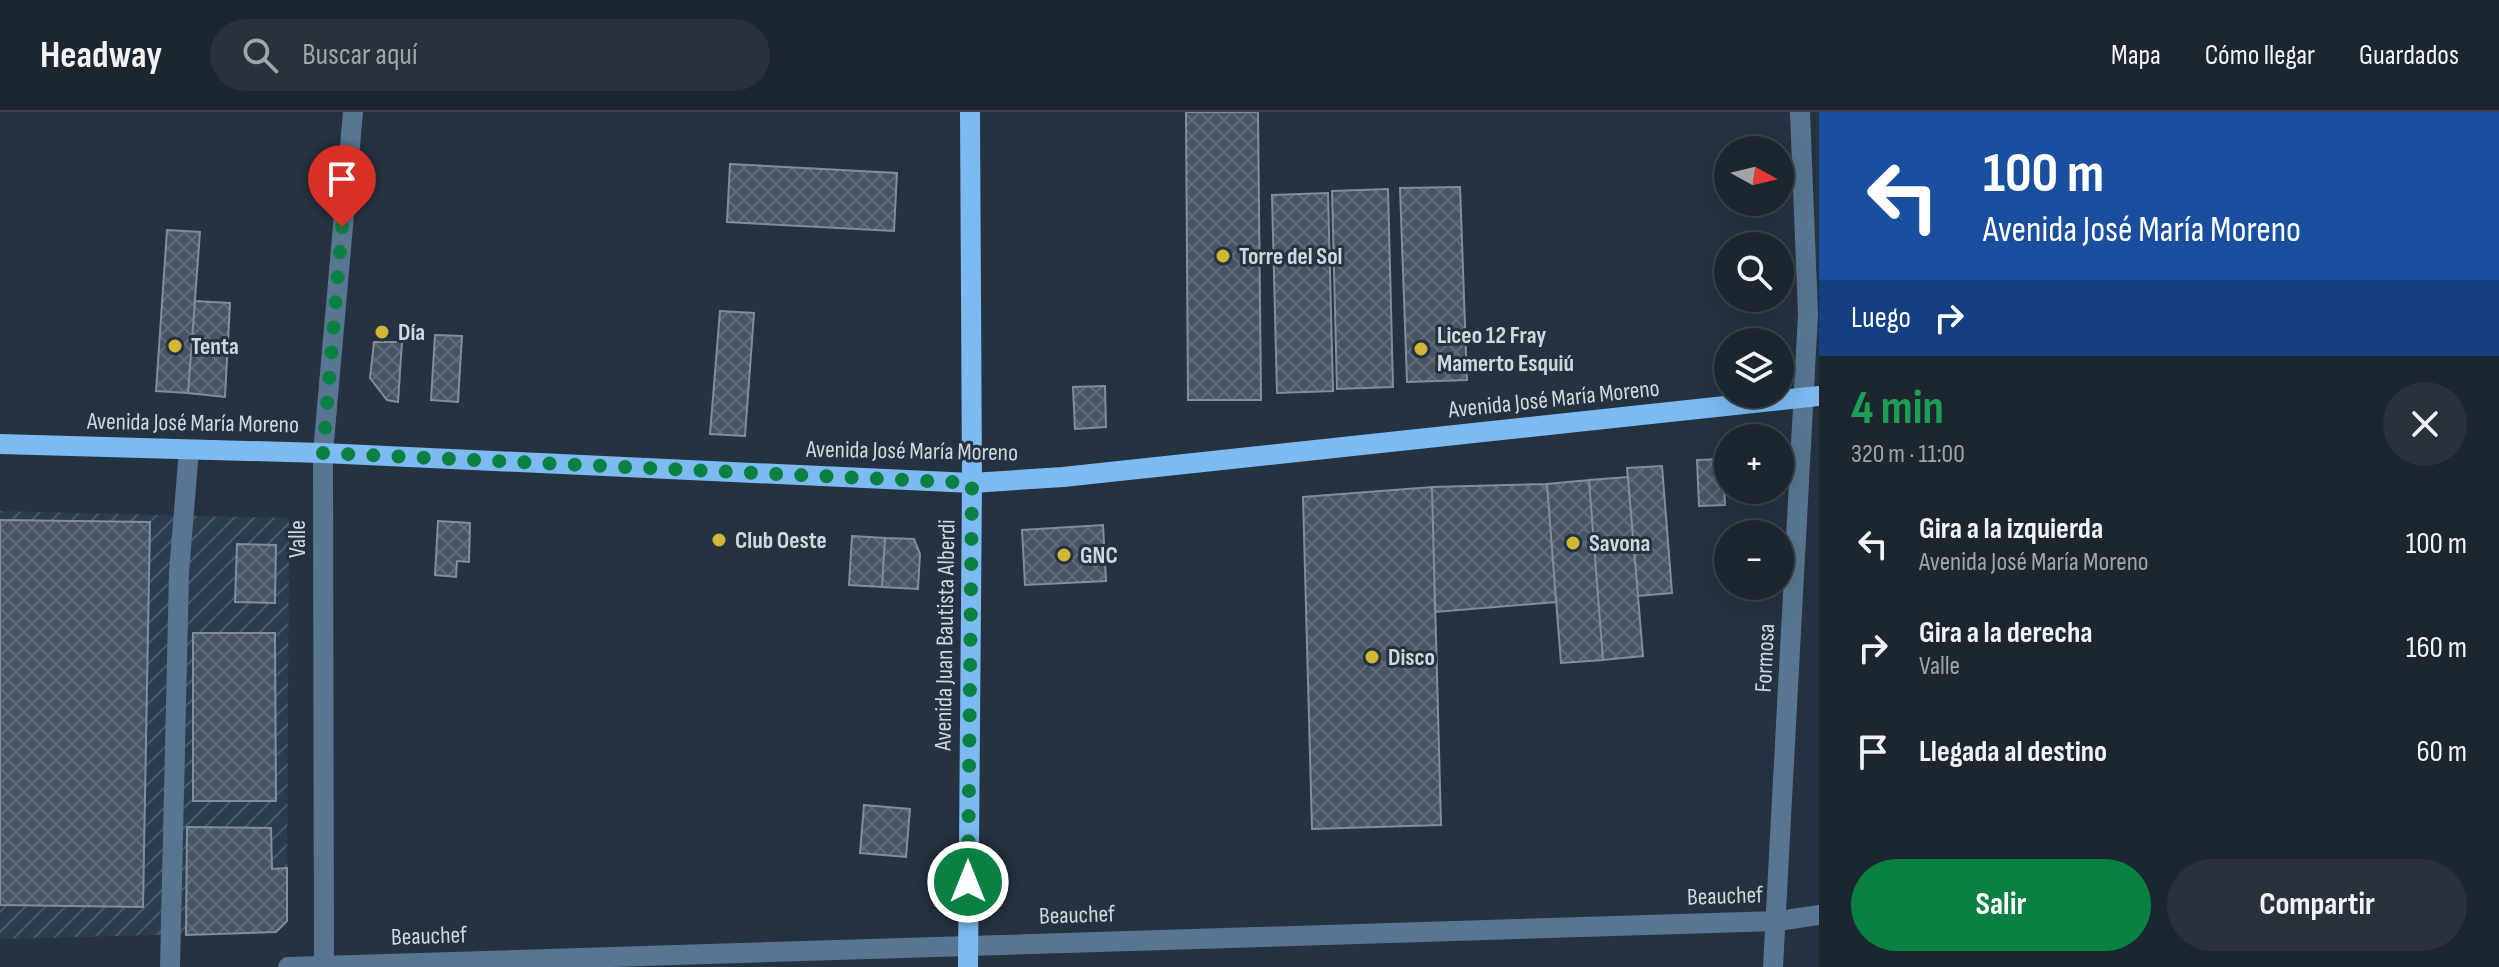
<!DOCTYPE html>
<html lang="es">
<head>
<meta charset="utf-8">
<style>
	body { margin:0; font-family:"Sofia Sans Condensed",sans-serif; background:#29323b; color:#f1f3f6; height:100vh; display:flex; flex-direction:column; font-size:30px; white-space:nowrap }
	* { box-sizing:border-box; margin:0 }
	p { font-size:26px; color:#a0a5aa }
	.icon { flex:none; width:44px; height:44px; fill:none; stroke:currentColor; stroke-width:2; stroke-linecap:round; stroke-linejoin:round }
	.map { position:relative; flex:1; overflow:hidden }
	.drawer { display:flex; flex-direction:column; background:#1c262f; width:680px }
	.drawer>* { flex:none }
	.guide { background:#1a4fa0; color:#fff; overflow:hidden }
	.needle { width:52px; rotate:98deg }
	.buttons { position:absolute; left:1714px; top:24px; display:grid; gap:16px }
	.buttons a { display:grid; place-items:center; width:80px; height:80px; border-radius:50%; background:#1c262f; box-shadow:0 8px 32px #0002,0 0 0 2px #3a434b; font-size:40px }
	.pin { position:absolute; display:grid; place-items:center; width:68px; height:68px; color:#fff; margin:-82px -34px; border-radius:50% 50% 50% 0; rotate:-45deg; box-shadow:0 0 8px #0007 }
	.pin .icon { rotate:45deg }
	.me { position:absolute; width:88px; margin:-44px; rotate:0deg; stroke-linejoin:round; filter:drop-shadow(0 0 6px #0008) }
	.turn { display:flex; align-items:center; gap:28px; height:168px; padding:0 32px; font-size:36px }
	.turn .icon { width:104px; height:104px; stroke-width:2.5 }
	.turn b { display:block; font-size:56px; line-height:68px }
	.then { display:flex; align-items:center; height:76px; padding:0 32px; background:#0003; gap:16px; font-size:30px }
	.round { display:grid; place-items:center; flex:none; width:84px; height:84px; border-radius:42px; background:#29323b }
	.headline { display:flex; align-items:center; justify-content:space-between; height:136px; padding:0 32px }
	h1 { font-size:48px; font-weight:700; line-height:60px; color:#1e9e55 }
	.button { display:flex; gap:16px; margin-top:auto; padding:16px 32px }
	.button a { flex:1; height:92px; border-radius:48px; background:#0b8043; color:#fff; font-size:32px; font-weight:700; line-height:92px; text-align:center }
	.button a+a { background:#29323b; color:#f1f3f6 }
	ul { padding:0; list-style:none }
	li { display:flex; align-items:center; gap:24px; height:104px; padding:0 32px }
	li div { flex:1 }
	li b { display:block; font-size:30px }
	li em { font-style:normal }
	header { display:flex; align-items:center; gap:48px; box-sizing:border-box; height:112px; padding:0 40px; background:#1c262f; border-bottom:2px solid #3a434b }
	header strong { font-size:38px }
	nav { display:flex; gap:44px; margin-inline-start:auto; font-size:28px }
	.search { width:560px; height:72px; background:#29323b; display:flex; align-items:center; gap:20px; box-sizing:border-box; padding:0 28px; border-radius:44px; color:#a0a5aa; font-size:30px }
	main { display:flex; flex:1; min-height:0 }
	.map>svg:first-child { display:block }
</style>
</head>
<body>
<header>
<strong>Headway</strong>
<div class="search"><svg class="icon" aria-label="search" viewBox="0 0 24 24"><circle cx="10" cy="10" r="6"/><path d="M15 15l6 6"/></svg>Buscar aquí</div>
<nav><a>Mapa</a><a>Cómo llegar</a><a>Guardados</a></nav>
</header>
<main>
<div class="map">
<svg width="1819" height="855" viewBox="0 0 1819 855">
	<defs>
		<pattern id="industrial-furrows" width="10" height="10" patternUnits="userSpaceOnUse" patternTransform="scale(2)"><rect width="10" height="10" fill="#2a3d4e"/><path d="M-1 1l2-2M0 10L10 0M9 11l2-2" fill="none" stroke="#485867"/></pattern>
		<pattern id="building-cross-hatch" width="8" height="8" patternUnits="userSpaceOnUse" patternTransform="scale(2)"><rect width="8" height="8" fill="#475563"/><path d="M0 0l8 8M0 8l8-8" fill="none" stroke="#606d79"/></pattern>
	</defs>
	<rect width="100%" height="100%" fill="#25323f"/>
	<path fill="url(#industrial-furrows)" d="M0 399 289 406 287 809 276 820 0 827Z"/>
	<path fill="url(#building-cross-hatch)" stroke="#7f8e9d" stroke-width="2" d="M1186 0H1258L1261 288H1188Z
		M730 52 897 61 894 119 727 110Z
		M1460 75 1467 268 1407 270 1400 76Z
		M1388 77 1393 275 1337 277 1332 79Z
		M1328 81 1333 279 1277 281 1272 83Z
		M167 118 200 120 188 281 156 279Z
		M195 189 230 191 225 285 188 281Z
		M720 199 754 201 745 324 710 322Z
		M435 223 462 224 458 290 431 288Z
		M374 230H402L398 290 387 288 370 266Z
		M1105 274 1106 315 1075 317 1073 275Z
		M1723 347 1725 393 1699 394 1697 348Z
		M1662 354 1672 481 1638 484 1627 356Z
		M1628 365 1643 544 1603 548 1589 368Z
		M1589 368 1603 548 1561 551 1547 372Z
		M1547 372 1556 490 1435 500 1432 375Z
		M1432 375 1441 713 1312 717 1303 385Z
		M0 408 150 410 143 795 0 793Z
		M438 409 470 411 469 450 457 449 456 465 435 463Z
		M1103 413 1106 469 1025 473 1022 418Z
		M852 424 885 426 882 475 849 473Z
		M885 426 914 427 920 442 918 477 882 475Z
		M237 432 276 433 275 491 235 490Z
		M193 521H275L276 689H193Z
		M864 693 910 697 906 745 860 741Z
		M187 715 271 716 272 757 287 756V809L276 820 186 823Z"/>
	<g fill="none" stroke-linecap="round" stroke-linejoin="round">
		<path stroke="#587691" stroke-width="20" d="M170 855 179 460 189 338
			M288 855 1778 809 1819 803
			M324 855 323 341 353 0
			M1773 855 1808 202 1800 0"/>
		<path stroke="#7cbaf1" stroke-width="20" d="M0 332 323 341 972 371 1063 365 1819 284
			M968 855 972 371 970 0"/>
	</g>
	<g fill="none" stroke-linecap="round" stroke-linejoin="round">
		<path stroke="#0b8043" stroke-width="14" stroke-dasharray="0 25.2" d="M342 115 323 341 972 371 968 770"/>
	</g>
	<g fill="#d2b735" stroke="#25323f" stroke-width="3">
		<circle cx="1223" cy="144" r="8"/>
		<circle cx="382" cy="220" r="8"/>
		<circle cx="175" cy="234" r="8"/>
		<circle cx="1421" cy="237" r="8"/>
		<circle cx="719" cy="428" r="8"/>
		<circle cx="1573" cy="431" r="8"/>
		<circle cx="1064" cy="443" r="8"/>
		<circle cx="1372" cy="545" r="8"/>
	</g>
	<g text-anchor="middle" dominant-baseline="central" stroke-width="6" stroke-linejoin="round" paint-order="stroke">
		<g font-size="24" font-weight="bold" fill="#cfd8e0" stroke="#25323f" text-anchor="start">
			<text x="1239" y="144">Torre del Sol</text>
			<text x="398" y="220">Día</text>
			<text x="1437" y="223">Liceo 12 Fray<tspan x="1437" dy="28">Mamerto Esquiú</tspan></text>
			<text x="191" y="234">Tenta</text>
			<text x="735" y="428">Club Oeste</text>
			<text x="1589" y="431">Savona</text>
			<text x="1080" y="443">GNC</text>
			<text x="1388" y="545">Disco</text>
		</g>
		<g font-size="24" fill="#cfd8e0" stroke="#25323f">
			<text transform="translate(1554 287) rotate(-6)">Avenida José María Moreno</text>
			<text transform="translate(193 311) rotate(1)">Avenida José María Moreno</text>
			<text transform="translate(912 339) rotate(1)">Avenida José María Moreno</text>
			<text transform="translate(297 427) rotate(-90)">Valle</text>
			<text transform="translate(945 523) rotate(-89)">Avenida Juan Bautista Alberdi</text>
			<text transform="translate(1765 546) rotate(-87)">Formosa</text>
			<text transform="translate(1725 784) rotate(-2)">Beauchef</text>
			<text transform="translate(1077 803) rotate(-2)">Beauchef</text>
			<text transform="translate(429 824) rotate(-2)">Beauchef</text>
		</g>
	</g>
</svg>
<div class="buttons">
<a><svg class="needle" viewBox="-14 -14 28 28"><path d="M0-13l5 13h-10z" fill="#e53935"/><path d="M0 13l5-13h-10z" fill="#a0a5aa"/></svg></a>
<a><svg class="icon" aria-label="search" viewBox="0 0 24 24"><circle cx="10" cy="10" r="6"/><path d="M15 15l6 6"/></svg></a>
<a><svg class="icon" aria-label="layers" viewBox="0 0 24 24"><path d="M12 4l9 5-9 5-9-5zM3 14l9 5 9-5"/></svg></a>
<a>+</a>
<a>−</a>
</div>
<div class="pin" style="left:342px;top:115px;background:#d93025"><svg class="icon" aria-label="arrive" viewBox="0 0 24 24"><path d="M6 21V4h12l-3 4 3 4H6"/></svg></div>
<svg class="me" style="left:968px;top:770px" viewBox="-20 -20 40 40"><circle r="17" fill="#0b8043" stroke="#fff" stroke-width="3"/><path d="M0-11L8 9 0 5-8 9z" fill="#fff"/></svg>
</div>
<section class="drawer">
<div class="guide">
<div class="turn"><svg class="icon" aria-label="left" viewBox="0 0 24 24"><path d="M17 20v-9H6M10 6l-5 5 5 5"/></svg><div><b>100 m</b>Avenida José María Moreno</div></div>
<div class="then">Luego<svg class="icon" aria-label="right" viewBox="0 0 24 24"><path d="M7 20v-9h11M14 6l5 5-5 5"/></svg></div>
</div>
<div class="headline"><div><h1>4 min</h1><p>320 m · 11:00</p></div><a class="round"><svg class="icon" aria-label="close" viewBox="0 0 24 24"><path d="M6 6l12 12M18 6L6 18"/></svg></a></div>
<ul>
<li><svg class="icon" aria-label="left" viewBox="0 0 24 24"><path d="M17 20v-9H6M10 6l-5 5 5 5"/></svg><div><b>Gira a la izquierda</b><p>Avenida José María Moreno</p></div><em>100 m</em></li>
<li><svg class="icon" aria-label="right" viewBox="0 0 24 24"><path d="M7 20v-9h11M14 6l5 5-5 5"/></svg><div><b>Gira a la derecha</b><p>Valle</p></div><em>160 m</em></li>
<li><svg class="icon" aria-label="arrive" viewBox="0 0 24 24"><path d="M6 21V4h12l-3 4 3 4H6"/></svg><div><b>Llegada al destino</b></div><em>60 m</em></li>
</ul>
<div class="button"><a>Salir</a><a>Compartir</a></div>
</section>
</main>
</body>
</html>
